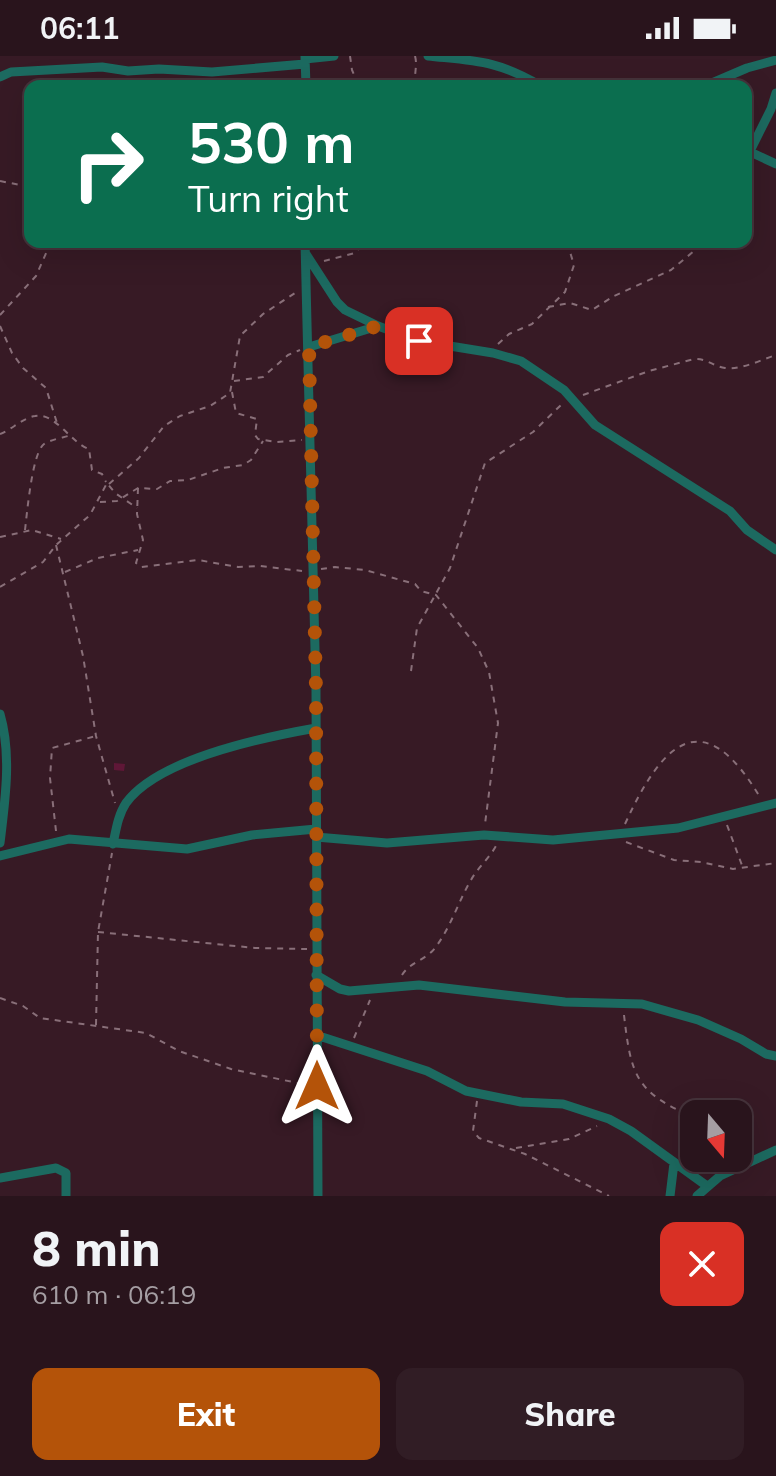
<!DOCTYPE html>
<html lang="en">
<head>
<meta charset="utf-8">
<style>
	body { margin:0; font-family:Mulish,sans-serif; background:#311d25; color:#f1f3f6; height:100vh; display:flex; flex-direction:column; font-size:30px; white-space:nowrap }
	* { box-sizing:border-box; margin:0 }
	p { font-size:26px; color:#a59ea3 }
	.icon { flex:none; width:44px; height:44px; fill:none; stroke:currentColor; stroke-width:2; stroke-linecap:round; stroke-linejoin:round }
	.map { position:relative; height:1140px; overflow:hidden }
	.sheet { display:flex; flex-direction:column; background:#29141c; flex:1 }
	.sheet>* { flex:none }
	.guide { position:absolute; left:24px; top:24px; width:728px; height:168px; border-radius:16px; box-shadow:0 8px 32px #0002,0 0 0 2px #45333b; background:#0b6e4f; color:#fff; overflow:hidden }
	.needle { width:52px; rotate:161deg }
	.buttons { position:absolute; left:680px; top:1044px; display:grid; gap:16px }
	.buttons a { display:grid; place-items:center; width:72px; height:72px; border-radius:16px; background:#29141c; box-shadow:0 8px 32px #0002,0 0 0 2px #45333b; font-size:40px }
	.pin { position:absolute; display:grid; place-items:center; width:68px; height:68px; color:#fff; margin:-34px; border-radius:16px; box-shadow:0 4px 12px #0006 }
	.me { position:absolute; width:88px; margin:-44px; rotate:0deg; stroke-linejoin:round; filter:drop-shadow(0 0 6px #0008) }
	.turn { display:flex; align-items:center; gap:28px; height:168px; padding:0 32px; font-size:36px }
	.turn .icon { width:104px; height:104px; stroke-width:2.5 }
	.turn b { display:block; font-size:56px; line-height:68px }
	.round { display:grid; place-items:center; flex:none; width:84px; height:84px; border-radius:16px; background:#311d25 }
	.summary { display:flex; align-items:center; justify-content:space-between; height:136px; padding:0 32px }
	h1 { font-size:48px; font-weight:800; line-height:60px }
	.cta { display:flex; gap:16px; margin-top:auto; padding:16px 32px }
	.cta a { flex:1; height:92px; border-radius:16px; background:#b45309; color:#fff; font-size:32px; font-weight:800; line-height:92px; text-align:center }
	.cta a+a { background:#311d25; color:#f1f3f6 }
	.status { display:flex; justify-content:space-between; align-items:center; height:56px; padding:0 40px; background:#29141c; direction:ltr }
	.status svg { height:22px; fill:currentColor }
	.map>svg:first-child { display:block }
</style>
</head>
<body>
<div class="status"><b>06:11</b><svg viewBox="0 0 49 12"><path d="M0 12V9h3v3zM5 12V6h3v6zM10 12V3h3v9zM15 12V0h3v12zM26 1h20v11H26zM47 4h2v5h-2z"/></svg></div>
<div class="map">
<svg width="776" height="1140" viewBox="0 0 776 1140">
	<rect width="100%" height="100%" fill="#371a25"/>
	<path fill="#5f1737" d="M114 707 125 708 124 715 114 714Z"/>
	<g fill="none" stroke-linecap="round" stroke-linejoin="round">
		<path stroke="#896f79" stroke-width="2" stroke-dasharray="6 6" stroke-linecap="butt" d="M350 0 352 14 359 30
			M415 0C418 11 413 19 416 30
			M249 23 262 30
			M0 125 20 129 30 128
			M324 205 355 197 364 186
			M548 251 570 247 592 254 614 240 671 214 705 186
			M0 259 36 220 51 186
			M0 270 12 297 23 312 46 332 57 367
			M498 288 509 278 532 268 565 236 574 209 567 186
			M234 325 263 321 288 299 300 294
			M232 336 236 357 257 363 255 379 258 383 276 386 302 384
			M583 339 649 315 694 303C706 302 713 310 725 312 742 314 760 304 776 299
			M0 378C11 374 23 362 35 360 55 356 71 387 89 393L92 414 102 418 106 426
			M109 428 139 402 164 370 180 360 210 350 230 337 240 280 263 258 298 235
			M138 432 137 458 143 484 136 507 141 511 198 504 238 511 260 510 302 515
			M100 446 117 445 138 432 157 433 170 425 188 424 223 412 243 409 251 404 263 385
			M25 474C27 458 32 397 44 388 50 384 61 382 68 380
			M0 481 32 474 61 483
			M56 489 83 600 96 680 115 747
			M321 513 335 511 365 514 415 528 421 535 436 539 478 592 489 616 498 667 485 768
			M65 516 98 502 138 494
			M0 531 43 506 56 489 90 459 107 427 115 437 137 452
			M411 615 417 572 450 512 485 407 533 376 562 348
			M625 768C662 687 703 644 761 743
			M727 769 743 812
			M56 775 50 722 52 692 96 680
			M626 786 674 804 701 806 733 813 776 807
			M98 876 255 892 307 893
			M402 919C410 906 426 904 435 892 451 871 458 846 471 824 478 811 490 802 497 788
			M0 942 23 950 40 962 146 977 179 995 231 1013 307 1029
			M624 959C631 1020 636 1037 694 1061
			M96 969 98 876 112 797
			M354 982 370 944
			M477 1045 473 1075 479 1082 525 1098 609 1140
			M516 1092 569 1083 597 1070
			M715 1102 717 1111"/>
		<path stroke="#1c6a60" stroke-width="9" d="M305 0 306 30
			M428 0C476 5 497 4 541 30
			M305 3 334 0
			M0 21 11 16 102 11 128 15 159 13 212 16 305 8
			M705 30 747 12 776 4
			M746 94 776 108
			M750 95 771 53 776 37
			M305 186 316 634 318 1140
			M306 198 337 246 345 254 378 270 419 285 493 297 521 305 564 334 595 369 730 455 747 474 776 494
			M309 291 378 270
			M0 658C12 699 5 745 0 787
			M316 781 387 787 484 779 553 784 678 772 776 747
			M113 788C116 774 118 759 126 747 158 703 265 681 316 672
			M0 800 69 783 187 793 252 779 316 773
			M316 919 340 933 349 935 419 929 565 946 642 948 698 964 741 983 766 998 776 1000
			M316 979 427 1015 466 1035 521 1046 563 1048 609 1063 631 1075 707 1130
			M0 1122 56 1112 66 1117V1140
			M670 1140 674 1107
			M697 1140 720 1120 776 1094"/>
	</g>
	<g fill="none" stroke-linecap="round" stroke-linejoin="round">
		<path stroke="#b45309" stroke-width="14" stroke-dasharray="0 25.2" d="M317 1030 316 634 309 291 378 270 419 285"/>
	</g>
</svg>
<div class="buttons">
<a><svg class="needle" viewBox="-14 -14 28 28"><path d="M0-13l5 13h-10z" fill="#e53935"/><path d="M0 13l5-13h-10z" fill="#a59ea3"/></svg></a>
</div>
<div class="pin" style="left:419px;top:285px;background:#d93025"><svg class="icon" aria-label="arrive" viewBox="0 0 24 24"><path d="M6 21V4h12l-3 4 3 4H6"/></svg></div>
<svg class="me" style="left:317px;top:1030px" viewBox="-20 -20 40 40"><path d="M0-17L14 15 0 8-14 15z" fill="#b45309" stroke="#fff" stroke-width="4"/></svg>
<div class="guide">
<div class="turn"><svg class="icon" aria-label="right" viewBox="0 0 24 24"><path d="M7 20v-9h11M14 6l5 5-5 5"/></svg><div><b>530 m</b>Turn right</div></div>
</div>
</div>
<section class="sheet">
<div class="summary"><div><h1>8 min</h1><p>610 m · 06:19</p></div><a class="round" style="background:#d93025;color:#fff"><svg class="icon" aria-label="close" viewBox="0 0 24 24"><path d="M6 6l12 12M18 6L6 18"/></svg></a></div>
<div class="cta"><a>Exit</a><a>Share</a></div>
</section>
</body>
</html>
